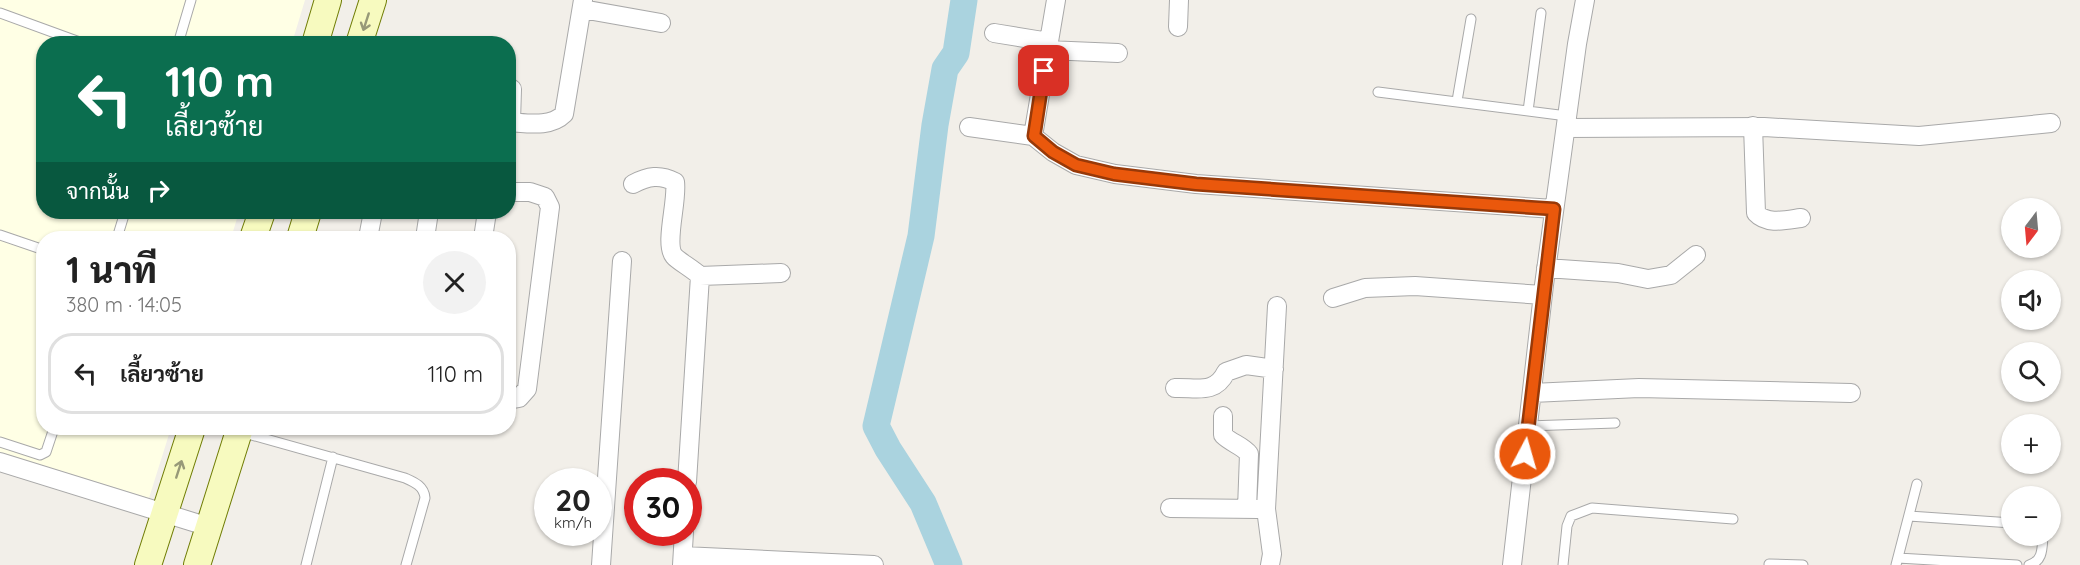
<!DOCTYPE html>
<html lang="th">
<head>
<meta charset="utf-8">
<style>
	body { margin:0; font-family:Quicksand,Sarabun,sans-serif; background:#f2f2f2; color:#222; height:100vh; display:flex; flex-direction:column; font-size:22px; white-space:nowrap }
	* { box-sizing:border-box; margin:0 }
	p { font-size:20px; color:#767676 }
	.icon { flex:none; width:33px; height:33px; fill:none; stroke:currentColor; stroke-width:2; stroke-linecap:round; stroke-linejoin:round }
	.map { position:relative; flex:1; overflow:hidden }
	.drawer { position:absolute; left:36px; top:231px; width:480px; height:204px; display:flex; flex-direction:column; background:#fff; border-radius:24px; box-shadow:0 2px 4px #0004 }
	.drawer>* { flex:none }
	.top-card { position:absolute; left:36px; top:36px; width:480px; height:183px; border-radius:24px; box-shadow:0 2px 4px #0004; background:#0b6e4f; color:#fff; overflow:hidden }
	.needle { width:39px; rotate:196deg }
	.controls { position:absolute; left:2001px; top:198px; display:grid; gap:12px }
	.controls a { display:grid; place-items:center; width:60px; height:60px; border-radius:50%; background:#fff; box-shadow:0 2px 4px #0004; font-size:30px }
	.speed { position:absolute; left:534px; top:468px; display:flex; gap:12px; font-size:30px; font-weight:700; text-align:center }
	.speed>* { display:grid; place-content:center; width:78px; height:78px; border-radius:50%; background:#fff; box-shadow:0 2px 4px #0004; line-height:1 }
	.speed small { font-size:15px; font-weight:400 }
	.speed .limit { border:9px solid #d22; background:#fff; color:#111 }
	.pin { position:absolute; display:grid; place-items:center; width:51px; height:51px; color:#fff; margin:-26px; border-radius:12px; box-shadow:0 3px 9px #0006 }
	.me { position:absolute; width:66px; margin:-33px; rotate:6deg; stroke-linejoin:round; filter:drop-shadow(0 0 4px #0008) }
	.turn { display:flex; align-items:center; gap:21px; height:126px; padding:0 30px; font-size:27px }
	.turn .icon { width:78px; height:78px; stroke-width:2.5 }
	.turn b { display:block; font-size:42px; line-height:51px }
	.then { display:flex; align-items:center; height:57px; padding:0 30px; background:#0003; gap:12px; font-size:22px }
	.round { display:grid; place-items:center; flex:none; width:63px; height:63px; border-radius:32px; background:#f2f2f2 }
	.overview { display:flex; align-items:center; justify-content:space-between; height:102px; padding:0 30px }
	h1 { font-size:36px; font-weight:800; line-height:45px }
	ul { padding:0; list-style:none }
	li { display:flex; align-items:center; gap:18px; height:81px; margin:0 12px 9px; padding:0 18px; border:3px solid #e0e0e0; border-radius:24px }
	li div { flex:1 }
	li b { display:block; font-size:22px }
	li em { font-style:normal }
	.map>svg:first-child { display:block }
</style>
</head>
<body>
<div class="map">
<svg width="2080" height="565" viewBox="0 0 2080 565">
	<rect width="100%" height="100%" fill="#f2efe9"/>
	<path fill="#ffffe5" d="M0 0H305L292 43 44 44V212H239L231 238H44V428H171L149 498 0 452Z"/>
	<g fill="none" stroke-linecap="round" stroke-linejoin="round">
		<path stroke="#aad3df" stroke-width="27" d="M949 565 923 503 888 449 876 426 921 236 935 125 945 69 956 53 964 0"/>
		<defs>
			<path id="lane" d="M0 13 85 44
				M178 44 191 0
				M1378 92 1567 116
				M1457 101 1471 19
				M1528 111 1541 13
				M0 235 44 250
				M117 238 125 212
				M1528 426 1615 423
				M241 432 405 478C414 482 424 486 425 498L406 565
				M0 442 40 455 46 452 54 428
				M1909 516 2012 523
				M1898 558 2017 565
				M1769 564 1803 565
				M306 565 333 457
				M1563 565 1567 526 1571 516 1592 508 1733 519
				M1896 565 1917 484
				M2029 565C2043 561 2042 549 2043 536"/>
			<path id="street" d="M582 9 661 23
				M1178 27 1179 0
				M994 33 1049 42
				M1047 50 1118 53
				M508 122C527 123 550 128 564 114L583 0
				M511 122 512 89
				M1753 126 1756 213C1767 225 1786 220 1801 218
				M969 127 1033 136 1053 152 1076 165 1115 174 1196 184 1554 209
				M1566 128 1764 127 1919 136 2051 123
				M1033 136 1056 0
				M633 184C648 176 660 174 675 182 678 200 664 244 674 256 678 261 693 269 700 276L687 482
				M508 192H530L545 197 550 207 527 389 519 398 508 400
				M368 238 373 212
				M425 238 429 212
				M483 238 487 212
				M1546 268 1618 273 1648 279 1671 275 1696 255
				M700 276 781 273
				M1333 298 1365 288 1415 286 1543 295
				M1175 388C1196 387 1215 395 1226 372L1246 365 1274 369
				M1532 393 1639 388 1851 393
				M1223 416V435C1231 443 1243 446 1249 454L1247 509
				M0 462 209 527
				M1170 508 1258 509
				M683 556 874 565
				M601 565 622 261
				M682 565 684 532
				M1270 565 1272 554 1266 509 1277 306
				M1512 565 1544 285 1577 44 1585 0"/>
			<path id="secondary" d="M315 44 328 0
				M359 44 373 0
				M253 238 262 212
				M300 238 308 212
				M148 565 192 428
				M197 565 240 428"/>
		</defs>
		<use href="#lane" stroke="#a9a9a9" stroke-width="11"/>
		<use href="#street" stroke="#a9a9a9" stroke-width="20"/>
		<use href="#secondary" stroke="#707d05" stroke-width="28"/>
		<use href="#lane" stroke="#fff" stroke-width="9"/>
		<use href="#street" stroke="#fff" stroke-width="18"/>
		<use href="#secondary" stroke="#f7fabf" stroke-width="26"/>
	</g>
	<defs><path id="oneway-shaft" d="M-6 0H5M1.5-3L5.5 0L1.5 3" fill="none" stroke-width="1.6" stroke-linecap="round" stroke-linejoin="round" transform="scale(1.5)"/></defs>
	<g stroke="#979978">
		<use href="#oneway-shaft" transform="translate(366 22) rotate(108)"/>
		<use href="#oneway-shaft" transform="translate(179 469) rotate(-72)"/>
	</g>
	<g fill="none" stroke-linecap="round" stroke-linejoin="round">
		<defs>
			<path id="route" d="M1044 71 1034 136 1053 152 1076 165 1114 174 1196 184 1554 209 1525 454"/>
		</defs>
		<use href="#route" stroke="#983908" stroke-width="15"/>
		<use href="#route" stroke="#ea580c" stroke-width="10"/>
	</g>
</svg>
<div class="controls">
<a><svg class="needle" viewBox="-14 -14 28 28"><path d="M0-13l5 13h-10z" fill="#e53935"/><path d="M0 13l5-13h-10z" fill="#767676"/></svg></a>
<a><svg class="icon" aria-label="sound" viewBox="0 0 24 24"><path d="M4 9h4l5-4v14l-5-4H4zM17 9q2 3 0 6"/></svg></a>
<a><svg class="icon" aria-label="search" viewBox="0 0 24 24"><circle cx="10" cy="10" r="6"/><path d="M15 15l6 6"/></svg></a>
<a>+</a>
<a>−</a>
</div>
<div class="speed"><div>20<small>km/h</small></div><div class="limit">30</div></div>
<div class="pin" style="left:1044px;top:71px;background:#d93025"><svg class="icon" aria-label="arrive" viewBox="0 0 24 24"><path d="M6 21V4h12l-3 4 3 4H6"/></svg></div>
<svg class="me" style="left:1525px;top:454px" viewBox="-20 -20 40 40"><circle r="17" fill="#ea580c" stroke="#fff" stroke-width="3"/><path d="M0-11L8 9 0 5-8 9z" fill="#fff"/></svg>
<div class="top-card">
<div class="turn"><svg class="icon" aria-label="left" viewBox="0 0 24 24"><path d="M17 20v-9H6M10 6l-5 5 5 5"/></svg><div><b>110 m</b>เลี้ยวซ้าย</div></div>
<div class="then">จากนั้น<svg class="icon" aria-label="right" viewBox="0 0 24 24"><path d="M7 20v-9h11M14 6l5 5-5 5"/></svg></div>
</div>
<section class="drawer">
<div class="overview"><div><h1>1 นาที</h1><p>380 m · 14:05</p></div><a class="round"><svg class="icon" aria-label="close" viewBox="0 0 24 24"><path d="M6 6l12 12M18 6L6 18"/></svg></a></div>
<ul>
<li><svg class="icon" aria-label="left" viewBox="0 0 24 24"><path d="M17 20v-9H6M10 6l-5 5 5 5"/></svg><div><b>เลี้ยวซ้าย</b></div><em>110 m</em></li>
</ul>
</section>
</div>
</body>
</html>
